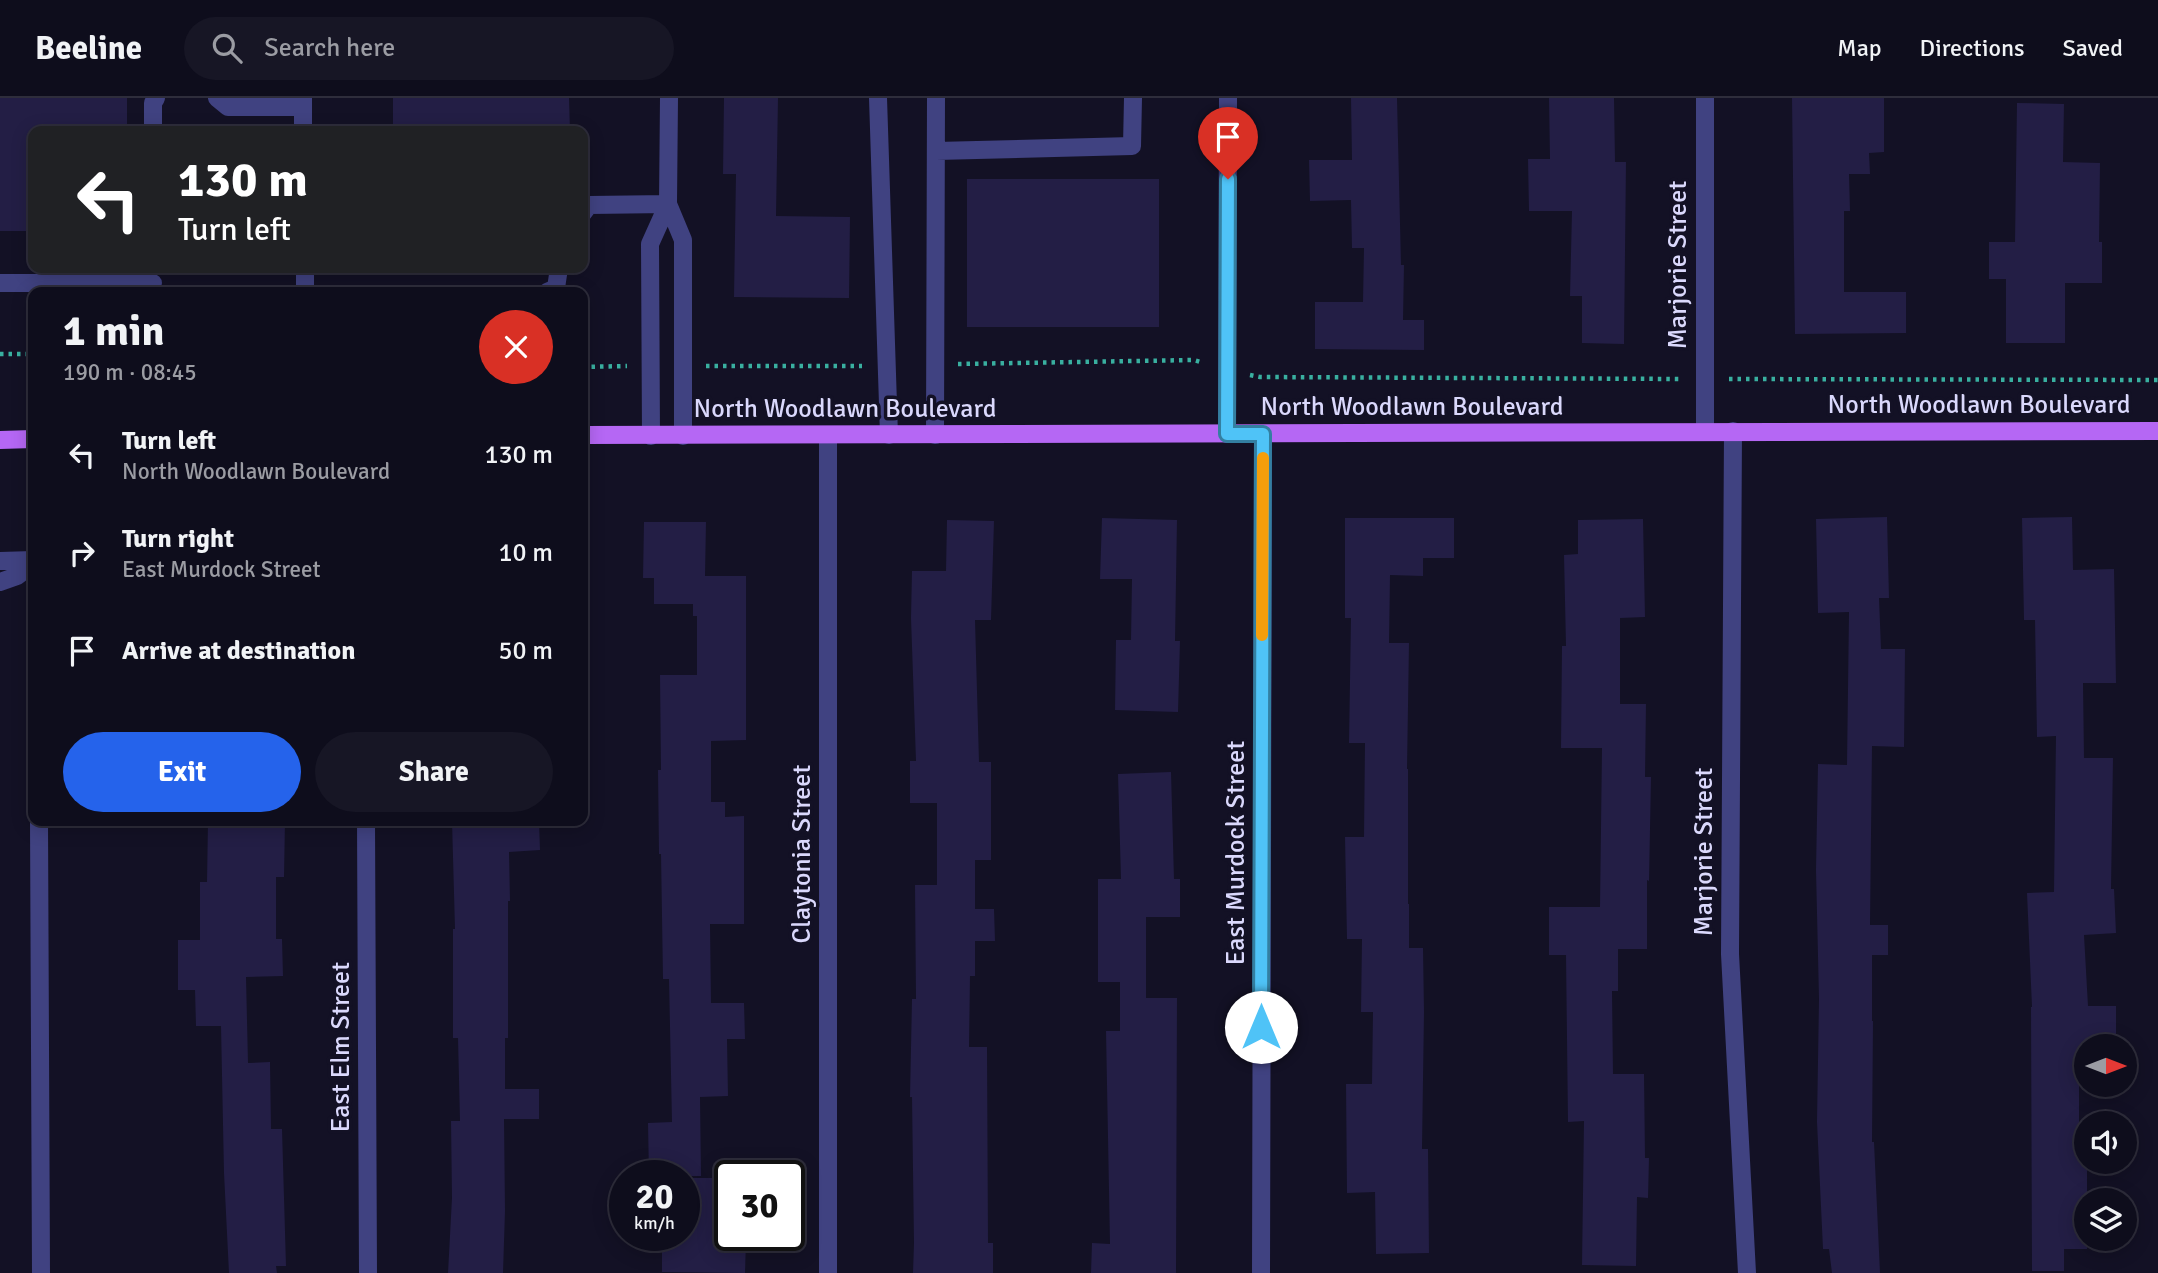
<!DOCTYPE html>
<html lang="en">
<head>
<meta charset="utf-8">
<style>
	body { margin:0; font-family:Signika,sans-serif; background:#171625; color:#f1f3f6; height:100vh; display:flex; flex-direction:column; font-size:26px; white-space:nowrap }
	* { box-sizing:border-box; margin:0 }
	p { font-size:23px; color:#9b9ca3 }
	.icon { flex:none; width:38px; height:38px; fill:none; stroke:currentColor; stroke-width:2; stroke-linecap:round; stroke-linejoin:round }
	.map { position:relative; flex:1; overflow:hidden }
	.details { position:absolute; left:28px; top:189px; width:560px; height:539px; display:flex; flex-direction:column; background:#0e0d1c; border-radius:14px; box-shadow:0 4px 18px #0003,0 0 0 2px #2e2d3b }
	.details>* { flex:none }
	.banner { position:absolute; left:28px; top:28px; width:560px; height:147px; border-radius:14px; box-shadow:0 4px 18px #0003,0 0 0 2px #2e2d3b; background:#202124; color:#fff; overflow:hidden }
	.needle { width:46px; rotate:90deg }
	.tools { position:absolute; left:2074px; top:936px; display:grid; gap:14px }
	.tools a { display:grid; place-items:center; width:63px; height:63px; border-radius:50%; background:#0e0d1c; box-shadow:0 4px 18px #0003,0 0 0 2px #2e2d3b; font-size:35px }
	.speed { position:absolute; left:609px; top:1062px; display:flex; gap:14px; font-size:35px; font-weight:700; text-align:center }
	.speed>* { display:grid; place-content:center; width:91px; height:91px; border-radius:50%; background:#0e0d1c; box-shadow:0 4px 18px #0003,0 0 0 2px #2e2d3b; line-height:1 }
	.speed small { font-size:18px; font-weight:400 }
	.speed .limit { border:4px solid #111; border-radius:10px; background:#fff; color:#111 }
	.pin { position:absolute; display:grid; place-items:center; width:60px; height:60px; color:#fff; margin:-72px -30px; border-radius:50% 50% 50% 0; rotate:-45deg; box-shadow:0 0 7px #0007 }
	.pin .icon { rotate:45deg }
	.me { position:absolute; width:77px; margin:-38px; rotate:0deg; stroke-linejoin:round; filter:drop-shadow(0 0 5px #0008) }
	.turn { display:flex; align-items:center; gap:24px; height:147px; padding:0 35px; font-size:32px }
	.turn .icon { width:91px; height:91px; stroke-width:2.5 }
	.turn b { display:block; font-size:49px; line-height:60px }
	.round { display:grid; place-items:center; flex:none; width:74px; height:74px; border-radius:37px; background:#171625 }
	.overview { display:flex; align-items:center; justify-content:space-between; height:119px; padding:0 35px }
	h1 { font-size:42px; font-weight:800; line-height:52px }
	.action { display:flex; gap:14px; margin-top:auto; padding:14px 35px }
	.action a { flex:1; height:80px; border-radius:42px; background:#2563eb; color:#fff; font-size:28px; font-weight:800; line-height:80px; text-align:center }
	.action a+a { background:#171625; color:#f1f3f6 }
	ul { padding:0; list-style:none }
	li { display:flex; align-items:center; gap:21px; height:98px; padding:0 35px }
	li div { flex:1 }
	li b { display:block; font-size:26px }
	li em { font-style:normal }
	header { display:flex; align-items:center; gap:42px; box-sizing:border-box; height:98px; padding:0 35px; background:#0e0d1c; border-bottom:2px solid #2e2d3b }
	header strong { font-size:33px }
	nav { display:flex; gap:38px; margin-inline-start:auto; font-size:24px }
	.search { width:490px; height:63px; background:#171625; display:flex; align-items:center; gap:18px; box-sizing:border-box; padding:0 24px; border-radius:38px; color:#9b9ca3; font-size:26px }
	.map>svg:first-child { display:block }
</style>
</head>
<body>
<header>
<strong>Beeline</strong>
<div class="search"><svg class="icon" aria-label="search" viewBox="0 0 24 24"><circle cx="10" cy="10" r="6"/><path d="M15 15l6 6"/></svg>Search here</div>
<nav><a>Map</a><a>Directions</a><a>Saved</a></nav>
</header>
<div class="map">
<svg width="2158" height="1175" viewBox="0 0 2158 1175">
	<rect width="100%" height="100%" fill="#131125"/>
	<path fill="#231e45" d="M0 0H127V33H33V133H0Z
		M393 0H569L570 33H393Z
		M724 0H778L776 118 850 119 849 200 734 199 736 76H723Z
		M1351 0H1397L1401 167H1404L1403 222H1424V252L1315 251V204H1363L1364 150H1352L1351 102 1310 103 1309 62H1352Z
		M1549 0H1614L1615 64H1626L1624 246 1582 245V198H1570L1572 113H1529L1528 61H1550Z
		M1792 0H1884V54L1869 55 1870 76H1849L1850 113H1844V194H1906V235L1795 236Z
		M2017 5 2064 6 2063 64 2100 65 2099 144H2102V185H2065V245H2006V181H1989V144H2015Z
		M967 81H1159V229H967Z
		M1887 419 1889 500H1879L1881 551H1905L1904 649 1872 648 1870 827H1888V857H1872V923H1873L1872 1044H1874L1880 1175H1832L1829 1151H1823L1817 1024 1819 901 1816 772 1818 666 1847 667 1849 514 1818 515 1816 421Z
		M2072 419 2073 472 2114 471 2116 585H2083L2084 660H2113L2111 791H2114L2116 835 2084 837 2088 908H2116V948H2086V970H2079V1038H2086L2087 1064V1151H2064V1173H2032L2031 909H2032L2027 795 2054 794 2056 638 2037 639 2035 522H2024L2022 420Z
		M1102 420 1177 422 1175 543H1180L1178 614 1115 612 1116 542H1131L1132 481H1100Z
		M1345 420H1454V460H1423V478L1390 477 1389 545H1409L1407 671H1408V806H1409V850H1423L1424 914 1422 1051H1428L1429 1155 1376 1156 1375 1094 1347 1095 1346 986H1372L1373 914H1361L1362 841H1347L1345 739H1364L1365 645H1349L1351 520H1345Z
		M1643 421 1645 519 1620 520V606H1646L1645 679H1651L1649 783 1647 782V851H1618V893H1612L1613 976H1644L1645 1060H1649L1648 1100 1637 1099 1636 1168 1582 1167 1584 1023 1568 1024 1566 857H1549V809H1600L1602 650H1561L1562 548H1566L1564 457 1578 456V422Z
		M947 422 994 423 991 522H975L979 664H991V762H975V811H994L995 843H975V878H970L969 949H987L988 1145H993V1175H913L914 1145 912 999H910L912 901H916L915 787H937V705H910V663H916L911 520 912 473H946Z
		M644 424H706L705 478H746V642L711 643V704H725V719L744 718V826H710L711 905H744L745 941H727L728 998 700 999 701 1078H649L648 1025 672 1024 669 881H663L661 756H659L658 672H661L660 577H697V518H693V506H654V480H643Z
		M1171 674 1174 781H1180V819H1146V900H1177L1176 1175H1091L1092 1145 1110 1146 1106 933H1120V884H1098V781H1121L1118 676Z
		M208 723H285L284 779H276V841H282L283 878 246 879 248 965 270 964 271 1031H282L286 1168H276L277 1175H229L224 1075 221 928H196L195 892H178V842H200V784H207Z
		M452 723H539L540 752 509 754 510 803H508V940H505V991H539V1021H504L505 1113 503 1175H448L452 1100 451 1023H460L458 940H453V831H455Z
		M684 1080H730V1143H746L745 1175 662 1174V1142H684Z"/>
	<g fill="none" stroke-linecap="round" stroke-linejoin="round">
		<path stroke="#39b0a0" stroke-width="4.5" stroke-dasharray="3.5 5" stroke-linecap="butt" d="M0 256H33
			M958 266 1194 262 1204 265
			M706 268H862
			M583 269 627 268
			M1250 277 1260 279 1682 281
			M1729 281 2158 282"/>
		<path stroke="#404281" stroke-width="18" d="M217 0 228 9H303
			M303 0V33
			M878 0 889 337
			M153 33V5L156 0
			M936 53 1132 48 1133 0
			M583 115 589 107 668 106 669 0
			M305 170V194
			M0 185H153
			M547 194 556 190 559 170
			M1705 333V0
			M1733 333 1730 856 1747 1175
			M1227 336 1228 0
			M935 337 936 0
			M651 338 650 146 668 106 683 142V338
			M828 338V1175
			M0 463 33 462
			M0 484 17 478 33 466
			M39 723 41 1175
			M366 723 368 1175
			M1261 1175 1263 336"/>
		<path stroke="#b567f4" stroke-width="18" d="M583 337 2158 333
			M0 342 33 341"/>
	</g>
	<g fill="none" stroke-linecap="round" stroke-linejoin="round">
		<defs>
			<path id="route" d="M1228 81 1227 336H1263L1261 929"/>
		</defs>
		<use href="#route" stroke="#337fa1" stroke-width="18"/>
		<use href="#route" stroke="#4fc3f7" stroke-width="12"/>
		<path stroke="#f59e0b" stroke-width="12" d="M1262 537 1263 360"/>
	</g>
	<g text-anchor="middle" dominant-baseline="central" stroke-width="7" stroke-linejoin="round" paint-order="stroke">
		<g font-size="26" fill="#dad8fc" stroke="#131125">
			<text transform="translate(1678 167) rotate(-90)">Marjorie Street</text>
			<text x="1979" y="307">North Woodlawn Boulevard</text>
			<text x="1412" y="309">North Woodlawn Boulevard</text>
			<text x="845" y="311">North Woodlawn Boulevard</text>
			<text transform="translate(1704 754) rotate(-90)">Marjorie Street</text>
			<text transform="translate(1236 755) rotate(-90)">East Murdock Street</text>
			<text transform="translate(802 756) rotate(-90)">Claytonia Street</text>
			<text transform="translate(341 949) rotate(-90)">East Elm Street</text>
		</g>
	</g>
</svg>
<div class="tools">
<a><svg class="needle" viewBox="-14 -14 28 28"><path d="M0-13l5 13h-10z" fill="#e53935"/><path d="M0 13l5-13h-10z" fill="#9b9ca3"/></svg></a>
<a><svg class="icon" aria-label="sound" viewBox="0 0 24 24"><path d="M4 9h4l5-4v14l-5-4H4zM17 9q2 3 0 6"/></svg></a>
<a><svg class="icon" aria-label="layers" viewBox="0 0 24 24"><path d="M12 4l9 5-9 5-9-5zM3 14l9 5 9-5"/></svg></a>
</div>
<div class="speed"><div>20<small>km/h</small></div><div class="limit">30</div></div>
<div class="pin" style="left:1228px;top:81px;background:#d93025"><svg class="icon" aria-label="arrive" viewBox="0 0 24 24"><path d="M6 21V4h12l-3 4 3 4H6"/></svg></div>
<svg class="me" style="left:1261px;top:929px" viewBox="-20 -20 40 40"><circle r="19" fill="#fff"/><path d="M0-13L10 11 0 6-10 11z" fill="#4fc3f7"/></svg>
<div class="banner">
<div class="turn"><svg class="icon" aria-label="left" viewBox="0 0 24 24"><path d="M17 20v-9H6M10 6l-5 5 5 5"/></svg><div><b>130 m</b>Turn left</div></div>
</div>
<section class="details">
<div class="overview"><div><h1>1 min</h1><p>190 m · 08:45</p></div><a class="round" style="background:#d93025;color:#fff"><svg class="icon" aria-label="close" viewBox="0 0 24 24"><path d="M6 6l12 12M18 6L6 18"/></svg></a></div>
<ul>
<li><svg class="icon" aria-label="left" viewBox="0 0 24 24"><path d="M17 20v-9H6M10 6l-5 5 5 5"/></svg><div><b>Turn left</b><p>North Woodlawn Boulevard</p></div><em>130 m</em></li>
<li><svg class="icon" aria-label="right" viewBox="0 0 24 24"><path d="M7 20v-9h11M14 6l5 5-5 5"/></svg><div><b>Turn right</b><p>East Murdock Street</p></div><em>10 m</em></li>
<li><svg class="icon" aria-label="arrive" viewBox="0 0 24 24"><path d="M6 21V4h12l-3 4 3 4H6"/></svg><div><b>Arrive at destination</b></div><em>50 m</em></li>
</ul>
<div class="action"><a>Exit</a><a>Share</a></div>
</section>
</div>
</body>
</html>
